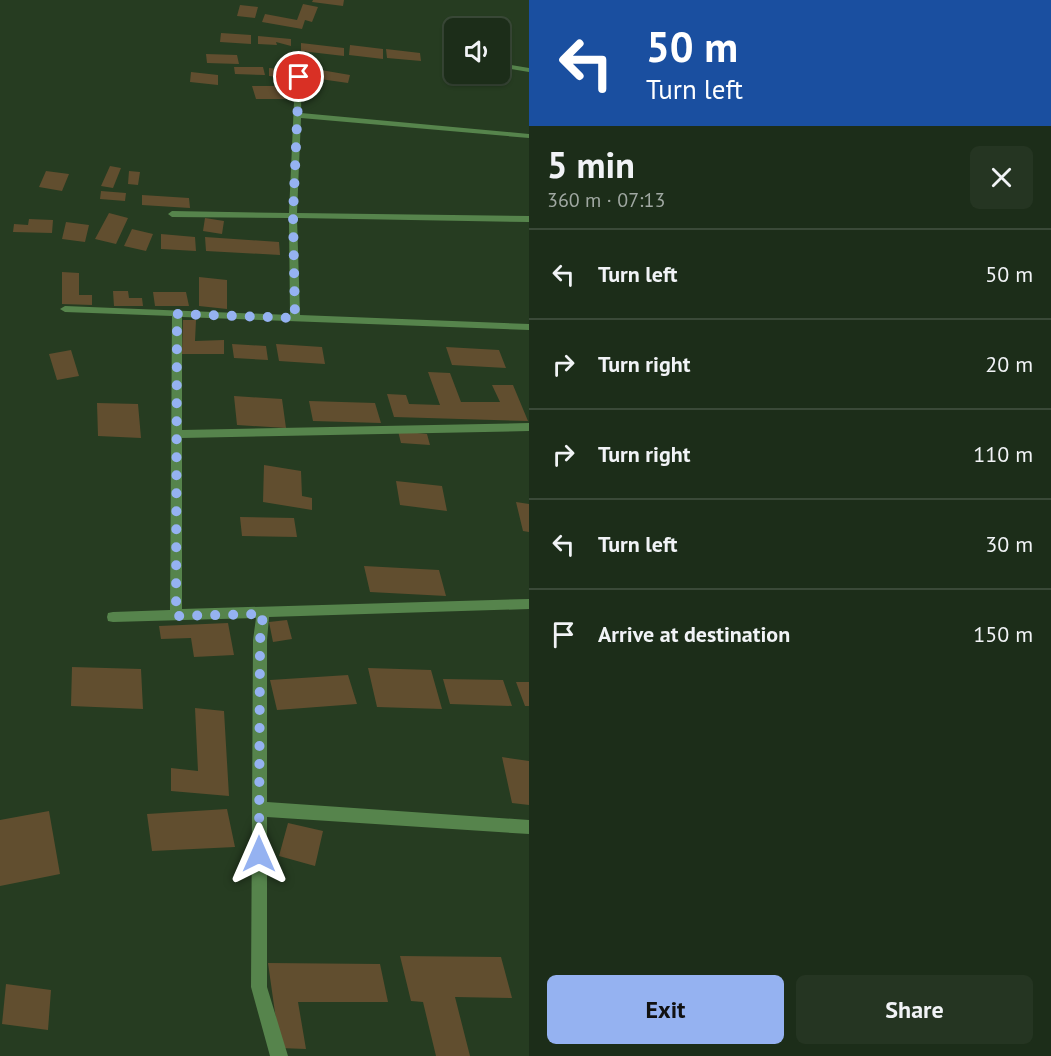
<!DOCTYPE html>
<html lang="en">
<head>
<meta charset="utf-8">
<style>
	body { margin:0; font-family:"PT Sans",sans-serif; background:#253522; color:#f1f3f6; height:100vh; display:flex; flex-direction:column; font-size:22px; white-space:nowrap }
	* { box-sizing:border-box; margin:0 }
	p { font-size:20px; color:#a0a8a2 }
	.icon { flex:none; width:33px; height:33px; fill:none; stroke:currentColor; stroke-width:2; stroke-linecap:round; stroke-linejoin:round }
	.map { position:relative; flex:1; overflow:hidden }
	.panel { display:flex; flex-direction:column; background:#1c2d19; width:522px }
	.panel>* { flex:none }
	.banner { background:#1a4fa0; color:#fff; overflow:hidden }
	.controls { position:absolute; left:444px; top:18px; display:grid; gap:12px }
	.controls a { display:grid; place-items:center; width:66px; height:66px; border-radius:9px; background:#1c2d19; box-shadow:0 2px 4px #0004,0 0 0 2px #3a4938; font-size:30px }
	.pin { position:absolute; display:grid; place-items:center; width:51px; height:51px; color:#fff; margin:-26px; border:3px solid #fff; border-radius:50%; box-shadow:0 2px 6px #0007 }
	.me { position:absolute; width:66px; margin:-33px; rotate:0deg; stroke-linejoin:round; filter:drop-shadow(0 0 4px #0008) }
	.turn { display:flex; align-items:center; gap:21px; height:126px; padding:0 18px; font-size:27px }
	.turn .icon { width:78px; height:78px; stroke-width:2.5 }
	.turn b { display:block; font-size:42px; line-height:51px }
	.round { display:grid; place-items:center; flex:none; width:63px; height:63px; border-radius:9px; background:#253522 }
	.headline { display:flex; align-items:center; justify-content:space-between; height:102px; padding:0 18px }
	h1 { font-size:36px; font-weight:800; line-height:45px }
	.primary-button { display:flex; gap:12px; margin-top:auto; padding:12px 18px }
	.primary-button a { flex:1; height:69px; border-radius:9px; background:#95b2f1; color:#111; font-size:24px; font-weight:800; line-height:69px; text-align:center }
	.primary-button a+a { background:#253522; color:#f1f3f6 }
	ul { padding:0; list-style:none }
	li { display:flex; align-items:center; gap:18px; height:90px; padding:0 18px; border-top:2px solid #3a4938 }
	li div { flex:1 }
	li b { display:block; font-size:22px }
	li em { font-style:normal }
	main { display:flex; flex:1; min-height:0 }
	.map>svg:first-child { display:block }
</style>
</head>
<body>
<main>
<div class="map">
<svg width="529" height="1056" viewBox="0 0 529 1056">
	<rect width="100%" height="100%" fill="#263c21"/>
	<path fill="#614e2f" d="M313 0H344L343 6 312 2Z
		M303 4 318 7 312 22 305 20 302 29 262 22 265 14 297 20Z
		M240 5 258 7 255 18 237 16Z
		M221 33 251 35V44L220 42Z
		M258 36 291 39V46L276 42 277 45 258 44Z
		M301 43 344 48V56L301 51Z
		M350 45 383 49V59L349 55Z
		M386 49 420 53 421 61 387 58Z
		M206 54 237 55 239 64 207 63Z
		M234 67H263L265 75 235 74Z
		M269 68 288 70 289 78 269 76Z
		M315 69 350 75 348 83 313 78Z
		M191 72 218 75V85L190 82Z
		M252 86H287L292 99H256Z
		M110 166 121 168 113 188 101 186Z
		M46 171 69 174 62 191 39 187Z
		M129 171 140 172 138 185 128 184Z
		M101 191 126 193 125 201 100 199Z
		M142 195 189 198 190 208 142 205Z
		M109 213 128 218 116 244 95 239Z
		M205 218 224 221 222 234 203 231Z
		M29 219 53 220 52 233 13 232 14 224 28 225Z
		M66 222 89 225 85 242 62 239Z
		M132 229 153 234 146 251 124 246Z
		M161 234 195 237 196 251 161 249Z
		M205 237 279 242 280 255 206 251Z
		M62 272 79 273V295H92V305L62 304Z
		M199 277 227 280V309L199 306Z
		M113 291H128L129 298H142L143 306H114Z
		M153 292H186L189 306H155Z
		M183 320H196L195 341 224 340V354H182Z
		M232 344 266 346 268 360 234 358Z
		M276 344 322 347 325 364 279 361Z
		M446 347 499 350 506 368 452 365Z
		M71 350 79 376 57 380 49 354Z
		M428 372 450 373 461 402H500L492 385H513L528 421 394 417 387 394 406 395 409 404 440 405Z
		M234 396 282 399 286 428 237 425Z
		M309 401 375 403 381 423 313 421Z
		M97 403 138 404 141 438 98 436Z
		M398 431 427 434 430 445 401 443Z
		M264 465 301 471 302 496 312 498V510L263 502Z
		M396 481 442 486 447 511 400 505Z
		M516 502 529 504V532L523 531Z
		M240 517 294 518 297 537 242 536Z
		M364 566 439 570 446 596 370 592Z
		M287 620 292 639 273 642 269 622Z
		M228 623 234 655 194 657 191 638 161 639 159 626Z
		M72 667 141 669 143 709 71 706Z
		M368 668 431 670 442 709 377 707Z
		M348 675 357 704 277 710 270 680Z
		M443 679 503 680 512 706 450 704Z
		M516 682H529V706H525Z
		M195 708 224 711 229 796 171 791V768L198 771Z
		M502 757 529 761V805L512 803Z
		M227 809 235 847 152 851 147 814Z
		M49 811 60 874 0 886V820Z
		M288 823 323 831 315 866 279 856Z
		M400 956 501 957 512 998 455 997 470 1056H436L423 1002 411 1001Z
		M268 963 380 964 388 1002H298L306 1049 280 1048Z
		M6 984 51 990 48 1030 2 1024Z"/>
	<g fill="none" stroke-linecap="round" stroke-linejoin="round">
		<path fill="#56844c" fill-rule="evenodd" d="M299 55 302 57 301 113 529 134V138L301 118 297 213 529 216V222L297 218 300 315 529 324V330L182 317V430L529 423V431L182 438V609L529 599V609L269 617 267 640V802L529 820V834L267 817V987L288 1056H270L251 987 253 640 256 618 113 622 108 621 107 617 108 613 113 612 170 610 172 316 65 312 60 309 65 306 290 315 289 218 172 217 168 214 172 211 289 213 296 57Z
			M500 63 529 68V72L500 67Z"/>
	</g>
	<g fill="none" stroke-linecap="round" stroke-linejoin="round">
		<path stroke="#95b2f1" stroke-width="10" stroke-dasharray="0 18" d="M259 854 260 640 263 614 176 616 177 314 295 318 293 215 299 77"/>
	</g>
</svg>
<div class="controls">
<a><svg class="icon" aria-label="sound" viewBox="0 0 24 24"><path d="M4 9h4l5-4v14l-5-4H4zM17 9q2 3 0 6"/></svg></a>
</div>
<div class="pin" style="left:299px;top:77px;background:#d93025"><svg class="icon" aria-label="arrive" viewBox="0 0 24 24"><path d="M6 21V4h12l-3 4 3 4H6"/></svg></div>
<svg class="me" style="left:259px;top:854px" viewBox="-20 -20 40 40"><path d="M0-17L14 15 0 8-14 15z" fill="#95b2f1" stroke="#fff" stroke-width="4"/></svg>
</div>
<section class="panel">
<div class="banner">
<div class="turn"><svg class="icon" aria-label="left" viewBox="0 0 24 24"><path d="M17 20v-9H6M10 6l-5 5 5 5"/></svg><div><b>50 m</b>Turn left</div></div>
</div>
<div class="headline"><div><h1>5 min</h1><p>360 m · 07:13</p></div><a class="round"><svg class="icon" aria-label="close" viewBox="0 0 24 24"><path d="M6 6l12 12M18 6L6 18"/></svg></a></div>
<ul>
<li><svg class="icon" aria-label="left" viewBox="0 0 24 24"><path d="M17 20v-9H6M10 6l-5 5 5 5"/></svg><div><b>Turn left</b></div><em>50 m</em></li>
<li><svg class="icon" aria-label="right" viewBox="0 0 24 24"><path d="M7 20v-9h11M14 6l5 5-5 5"/></svg><div><b>Turn right</b></div><em>20 m</em></li>
<li><svg class="icon" aria-label="right" viewBox="0 0 24 24"><path d="M7 20v-9h11M14 6l5 5-5 5"/></svg><div><b>Turn right</b></div><em>110 m</em></li>
<li><svg class="icon" aria-label="left" viewBox="0 0 24 24"><path d="M17 20v-9H6M10 6l-5 5 5 5"/></svg><div><b>Turn left</b></div><em>30 m</em></li>
<li><svg class="icon" aria-label="arrive" viewBox="0 0 24 24"><path d="M6 21V4h12l-3 4 3 4H6"/></svg><div><b>Arrive at destination</b></div><em>150 m</em></li>
</ul>
<div class="primary-button"><a>Exit</a><a>Share</a></div>
</section>
</main>
</body>
</html>
